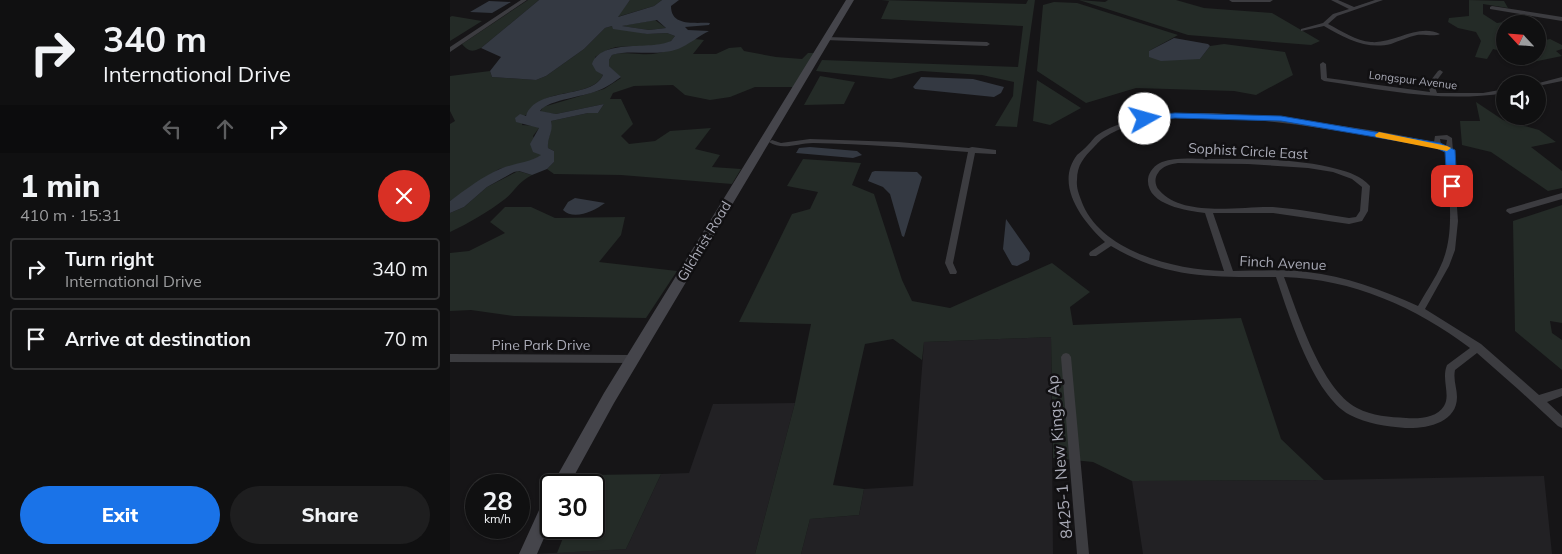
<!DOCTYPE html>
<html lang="en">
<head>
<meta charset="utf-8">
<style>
	body { margin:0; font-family:Mulish,sans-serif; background:#1e1e1f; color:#f1f3f6; height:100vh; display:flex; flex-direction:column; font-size:19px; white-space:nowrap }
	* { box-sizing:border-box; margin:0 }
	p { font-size:16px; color:#9c9d9f }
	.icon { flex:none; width:28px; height:28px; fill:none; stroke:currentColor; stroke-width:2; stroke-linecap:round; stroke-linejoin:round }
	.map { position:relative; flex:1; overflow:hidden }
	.panel { display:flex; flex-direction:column; background:#101011; width:450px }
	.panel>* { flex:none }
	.top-card { background:#101011; color:#f1f3f6; overflow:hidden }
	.needle { width:32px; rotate:296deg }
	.tools { position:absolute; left:1046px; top:15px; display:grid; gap:10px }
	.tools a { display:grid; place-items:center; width:50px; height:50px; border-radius:50%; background:#101011; box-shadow:0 1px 4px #0004,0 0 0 1px #303031; font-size:25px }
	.speed { position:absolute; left:15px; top:474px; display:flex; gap:10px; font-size:25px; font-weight:700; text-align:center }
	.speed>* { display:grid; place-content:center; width:65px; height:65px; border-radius:50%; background:#101011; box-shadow:0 1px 4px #0004,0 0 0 1px #303031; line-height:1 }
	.speed small { font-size:12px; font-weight:400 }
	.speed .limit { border:2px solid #111; border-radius:8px; background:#fff; color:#111 }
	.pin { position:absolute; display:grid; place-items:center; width:42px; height:42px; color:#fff; margin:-21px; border-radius:10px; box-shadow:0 2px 8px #0006 }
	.me { position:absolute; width:55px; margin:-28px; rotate:83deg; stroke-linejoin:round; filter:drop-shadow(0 0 4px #0008) }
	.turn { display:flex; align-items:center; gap:18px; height:105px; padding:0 20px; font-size:22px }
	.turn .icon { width:65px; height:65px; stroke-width:2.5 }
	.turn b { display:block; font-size:35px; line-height:42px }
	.lanes { display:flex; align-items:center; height:48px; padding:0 20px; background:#0003; justify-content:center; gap:25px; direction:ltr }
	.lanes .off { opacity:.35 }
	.round { display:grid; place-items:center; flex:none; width:52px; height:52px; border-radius:26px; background:#1e1e1f }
	.head { display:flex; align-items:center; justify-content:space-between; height:85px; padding:0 20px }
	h1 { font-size:30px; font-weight:800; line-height:38px }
	.primary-button { display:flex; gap:10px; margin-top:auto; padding:10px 20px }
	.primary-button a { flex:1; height:58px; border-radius:30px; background:#1a73e8; color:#fff; font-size:20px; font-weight:800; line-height:58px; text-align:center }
	.primary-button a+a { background:#1e1e1f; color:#f1f3f6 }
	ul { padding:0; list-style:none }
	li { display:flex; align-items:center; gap:15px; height:62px; margin:0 10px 8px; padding:0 10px; border:2px solid #303031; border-radius:5px }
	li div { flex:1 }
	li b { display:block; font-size:19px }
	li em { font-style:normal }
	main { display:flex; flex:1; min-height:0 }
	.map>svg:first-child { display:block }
</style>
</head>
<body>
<main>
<section class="panel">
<div class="top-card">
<div class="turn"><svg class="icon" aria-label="right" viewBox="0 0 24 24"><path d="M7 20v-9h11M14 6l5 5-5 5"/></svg><div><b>340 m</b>International Drive</div></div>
<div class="lanes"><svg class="icon off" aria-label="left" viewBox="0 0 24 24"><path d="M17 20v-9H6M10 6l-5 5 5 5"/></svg><svg class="icon off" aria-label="ahead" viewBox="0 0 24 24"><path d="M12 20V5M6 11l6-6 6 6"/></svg><svg class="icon" aria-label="right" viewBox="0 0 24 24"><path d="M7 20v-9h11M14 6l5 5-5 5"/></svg></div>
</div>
<div class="head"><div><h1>1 min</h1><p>410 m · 15:31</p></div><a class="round" style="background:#d93025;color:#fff"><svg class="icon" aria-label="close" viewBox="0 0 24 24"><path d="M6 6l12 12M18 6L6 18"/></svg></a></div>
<ul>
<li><svg class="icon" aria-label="right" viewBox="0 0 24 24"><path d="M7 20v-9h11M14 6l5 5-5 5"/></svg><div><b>Turn right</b><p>International Drive</p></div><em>340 m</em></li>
<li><svg class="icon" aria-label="arrive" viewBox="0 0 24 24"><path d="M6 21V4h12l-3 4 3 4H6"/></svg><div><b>Arrive at destination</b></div><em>70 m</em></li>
</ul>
<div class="primary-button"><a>Exit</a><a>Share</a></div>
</section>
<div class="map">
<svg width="1112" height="554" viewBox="0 0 1112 554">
	<rect width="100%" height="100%" fill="#161517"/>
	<path fill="#222124" d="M601 337 603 554H351L360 519 409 515 414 489 463 486 474 342Z
		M345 403 305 554H83L176 549 211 474 239 473 263 404Z
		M1094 476 1102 554H693L682 481 874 480Z"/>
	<path fill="#242b27" d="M78 0H89L31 48C22 52 19 52 12 44Z
		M180 0H212L204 6 167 17Z
		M431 0 576 4 578 0H585L567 127 545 126 563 96 564 82 532 75 471 71 441 79 366 71 372 60 568 67 573 26 431 19 439 1Z
		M629 0 655 2 658 0H726L754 8 822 13 870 41 861 45 738 35Z
		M1019 0 1054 1 1058 8 1033 4V14L1047 23 1060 21 1064 24H1055V52L1043 49 1037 59 1025 57 1031 41 1026 32 1008 28 998 22 999 18 1019 16Z
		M604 2 627 3 728 35 699 51V57L750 59 760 46 774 44 835 52 843 75 806 95 784 91 686 88 636 103 587 71 593 5Z
		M0 17 2 16 32 21 0 41Z
		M205 20 216 28 199 30 171 26Z
		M162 26 197 34 217 33 225 36C214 54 184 44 166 47 158 49 151 53 145 57L149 72 153 75C145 93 111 91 95 99 87 103 82 113 74 116L72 125 87 126 89 128 83 136 92 155 82 161 49 169 0 201V124L5 121 0 111V76L40 71 42 77 86 80 96 76 134 49 155 28Z
		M244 39 254 40 243 54H266L279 48 291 47 294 51 326 57 352 59 358 53H365L343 87H305L280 97 260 100 235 95 223 85 184 86 163 93 160 99H171L183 124 171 136 179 144 205 141 220 131 261 128 245 149 270 155 262 167 291 169 282 184 171 175 104 174 97 169 104 162V151L98 148C97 138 103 130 101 121L138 113H148L154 104 106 114 90 112 93 107 154 89 171 78 159 66V60L162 55C173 52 179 54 190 54 210 56 227 48 244 39Z
		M1100 39 1112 45V49L1106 51 1112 56 1078 63 1066 56H1088V42Z
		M370 76 405 82 394 104 354 105Z
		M587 80 631 108 600 125 583 121Z
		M1026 102 1053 120 1089 130 1106 142 1081 147 1112 171V188L1098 191 1041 152 1012 145 1010 121H1030Z
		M353 159 411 163 402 185 424 194 452 280 462 301 500 308 602 263 640 292 620 307 623 325 791 318 831 439 874 480 682 481 643 462 603 458 601 337 474 342 472 360 443 339 415 344 383 485 414 489 409 515 360 519 351 554H305L345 403 361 324 289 322 342 214 360 209 368 192 337 186Z
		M68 171 82 175C68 182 66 190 55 199 38 212 19 223 0 232V213L14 207 37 187Z
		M1112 205V323L1100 321 1102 333 1112 340V370L1065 331 1063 221Z
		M55 207H81L105 218 175 217 171 235 149 262 227 271 196 318 64 316 21 310 0 311V253L19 251 55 233 40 222Z
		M211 474 176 549 107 553 117 528H144V485H135L139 475Z"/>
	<path fill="#343942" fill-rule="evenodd" d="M89 0H180L168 17 204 6 212 0H229L221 6C221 27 245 22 260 23L259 25 235 27 238 30 259 31C249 36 238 45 228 49 206 57 181 49 162 55L159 60V66L171 77C165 81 160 85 154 88 138 97 98 99 90 111L106 114 154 104 148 113H138L101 121C104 130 97 138 98 148L104 151V162L97 169 82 175 69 171 64 172 37 187 14 207 0 213V201C15 190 33 176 50 169 64 163 79 163 91 155L83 152 80 144 89 128 66 122 65 118 70 114 76 116C86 86 142 100 153 75L146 71 142 64C151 38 200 51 221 41L225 36 217 33 197 34 163 29 162 26 155 28 134 49 96 76 86 80 42 77 40 71 51 57 31 48ZM207 20 216 28 199 30 172 26Z
		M39 1 61 2 42 13 20 12Z
		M724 38 758 44 760 46 750 59 711 61 699 57V51Z
		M471 77 523 79 554 87 551 93 544 97 465 89 463 87Z
		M360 147 407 151 412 155 403 158 346 153 349 148Z
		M425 171 467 172 472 177 454 237 452 236 440 194 433 187 418 181 422 172Z
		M125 198 155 203C144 211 124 221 113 210L118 202Z
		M556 219 580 253 579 260 567 266 562 265 553 249Z"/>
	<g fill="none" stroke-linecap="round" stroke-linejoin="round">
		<path fill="#3c3c40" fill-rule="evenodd" d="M71 0H77L0 52V47Z
			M779 0H823L820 2H782Z
			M881 0H888L904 7 925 0H933L887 16 878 24C892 31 906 41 921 42 944 44 968 23 990 34 984 37 974 34 967 35 958 37 949 41 941 44 916 50 895 38 874 26L851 31V29L873 23 883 14 899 9Z
			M1042 6 1112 17V21L1040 9V7Z
			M377 37 537 42 540 44 537 46 375 40 374 39Z
			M873 62 876 64 877 78 980 92 978 84 988 71 990 70 993 72 984 84 987 93H1033L1055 89V93C992 103 936 90 874 81L871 79 870 64Z
			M1112 77V81L1088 86V84H1085Z
			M762 113C836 117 911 127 984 142L985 136 997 135 1002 138 1008 221 1005 250 999 266 975 309 1031 344 1089 395 1112 388V396L1097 402 1112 416V428L1108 426 1069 390 1027 353 1005 370C1003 380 1007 388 1007 397 1007 423 976 429 955 428 936 426 917 424 900 415 863 395 839 315 826 277 764 277 716 279 661 246L646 256H640L639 254 640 252 655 242C633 222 604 185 627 155 631 152 635 148 638 145 642 141 645 136 649 134 658 128 671 123 681 121 708 114 735 113 762 113ZM762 116C818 120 873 128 929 137 951 140 977 141 997 151 998 181 1004 223 996 251 991 271 978 288 968 306 932 290 895 276 857 272 832 269 807 271 783 271L763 213H823L899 224 912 221 918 211 920 186C911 176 899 172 887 169 847 158 799 159 757 159 743 159 726 157 712 162 705 165 699 171 698 179 696 205 737 211 755 213L774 271C727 270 654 253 633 205 630 197 626 189 627 180 627 165 634 157 644 147 647 144 651 139 655 137 686 117 726 118 762 116ZM990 139 997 140 996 146 991 144ZM728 163 798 164 858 168 883 172 902 179 912 187 910 211 906 217 899 218C874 214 849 209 823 207 790 206 733 218 709 190 705 186 704 178 708 173 712 166 721 164 728 163ZM834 277C902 279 966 307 1020 348L997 365C991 379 1001 395 994 406 987 418 969 419 956 418 940 417 922 416 907 408 871 389 848 314 834 277Z
			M360 139 448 142 519 148 522 147 546 150V154H543L525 153 503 263 507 272 506 274H500L495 263 518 152C466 148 415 144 363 143 348 143 332 151 319 142L322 140 331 143Z
			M1112 193V199L1060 214 1056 211 1057 209Z
			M616 353 619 354 621 357 639 554H627L611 357 613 354Z
			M0 354 182 355 185 356 187 359 185 362 182 363 0 362Z"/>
		<path fill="#45454b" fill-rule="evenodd" d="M396 0H404L164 403 119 485H102L154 393Z
			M101 495V522L87 554H69L95 497Z"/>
	</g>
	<path fill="#1a73e8" stroke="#114b97" d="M725 113 831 116 990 143 1005 150 1007 186 1002 189 997 186 995 152 984 147 831 121 725 118 695 121 691 119 695 116Z"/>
	<path fill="#f59e0b" d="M929 132 997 146 1001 148 997 151 926 137 925 135Z"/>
	<g text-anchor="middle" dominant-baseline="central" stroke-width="5" stroke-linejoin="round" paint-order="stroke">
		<g font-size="11" fill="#a9aab6" stroke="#111012">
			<text transform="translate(963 80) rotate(7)">Longspur Avenue</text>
		</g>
		<g font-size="14" fill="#a9aab6" stroke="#111012">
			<text transform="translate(798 151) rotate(3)">Sophist Circle East</text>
			<text transform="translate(254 241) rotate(-59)">Gilchrist Road</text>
			<text transform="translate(833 263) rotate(3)">Finch Avenue</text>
			<text x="91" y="345">Pine Park Drive</text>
		</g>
		<g font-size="16" fill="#a9aab6" stroke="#111012">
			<text transform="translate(609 457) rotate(-95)">8425-1 New Kings Ap</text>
		</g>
	</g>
</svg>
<div class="tools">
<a><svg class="needle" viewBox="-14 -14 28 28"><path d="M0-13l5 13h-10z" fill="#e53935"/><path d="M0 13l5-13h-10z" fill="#9c9d9f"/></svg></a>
<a><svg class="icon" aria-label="sound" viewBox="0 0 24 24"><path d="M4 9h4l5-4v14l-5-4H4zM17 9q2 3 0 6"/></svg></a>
</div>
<div class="speed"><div>28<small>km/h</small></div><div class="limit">30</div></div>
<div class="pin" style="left:1002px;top:186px;background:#d93025"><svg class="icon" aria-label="arrive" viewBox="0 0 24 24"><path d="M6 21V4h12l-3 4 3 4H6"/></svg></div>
<svg class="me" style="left:695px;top:119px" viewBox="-20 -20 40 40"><circle r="19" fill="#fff"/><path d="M0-13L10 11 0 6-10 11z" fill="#1a73e8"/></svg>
</div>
</main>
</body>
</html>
